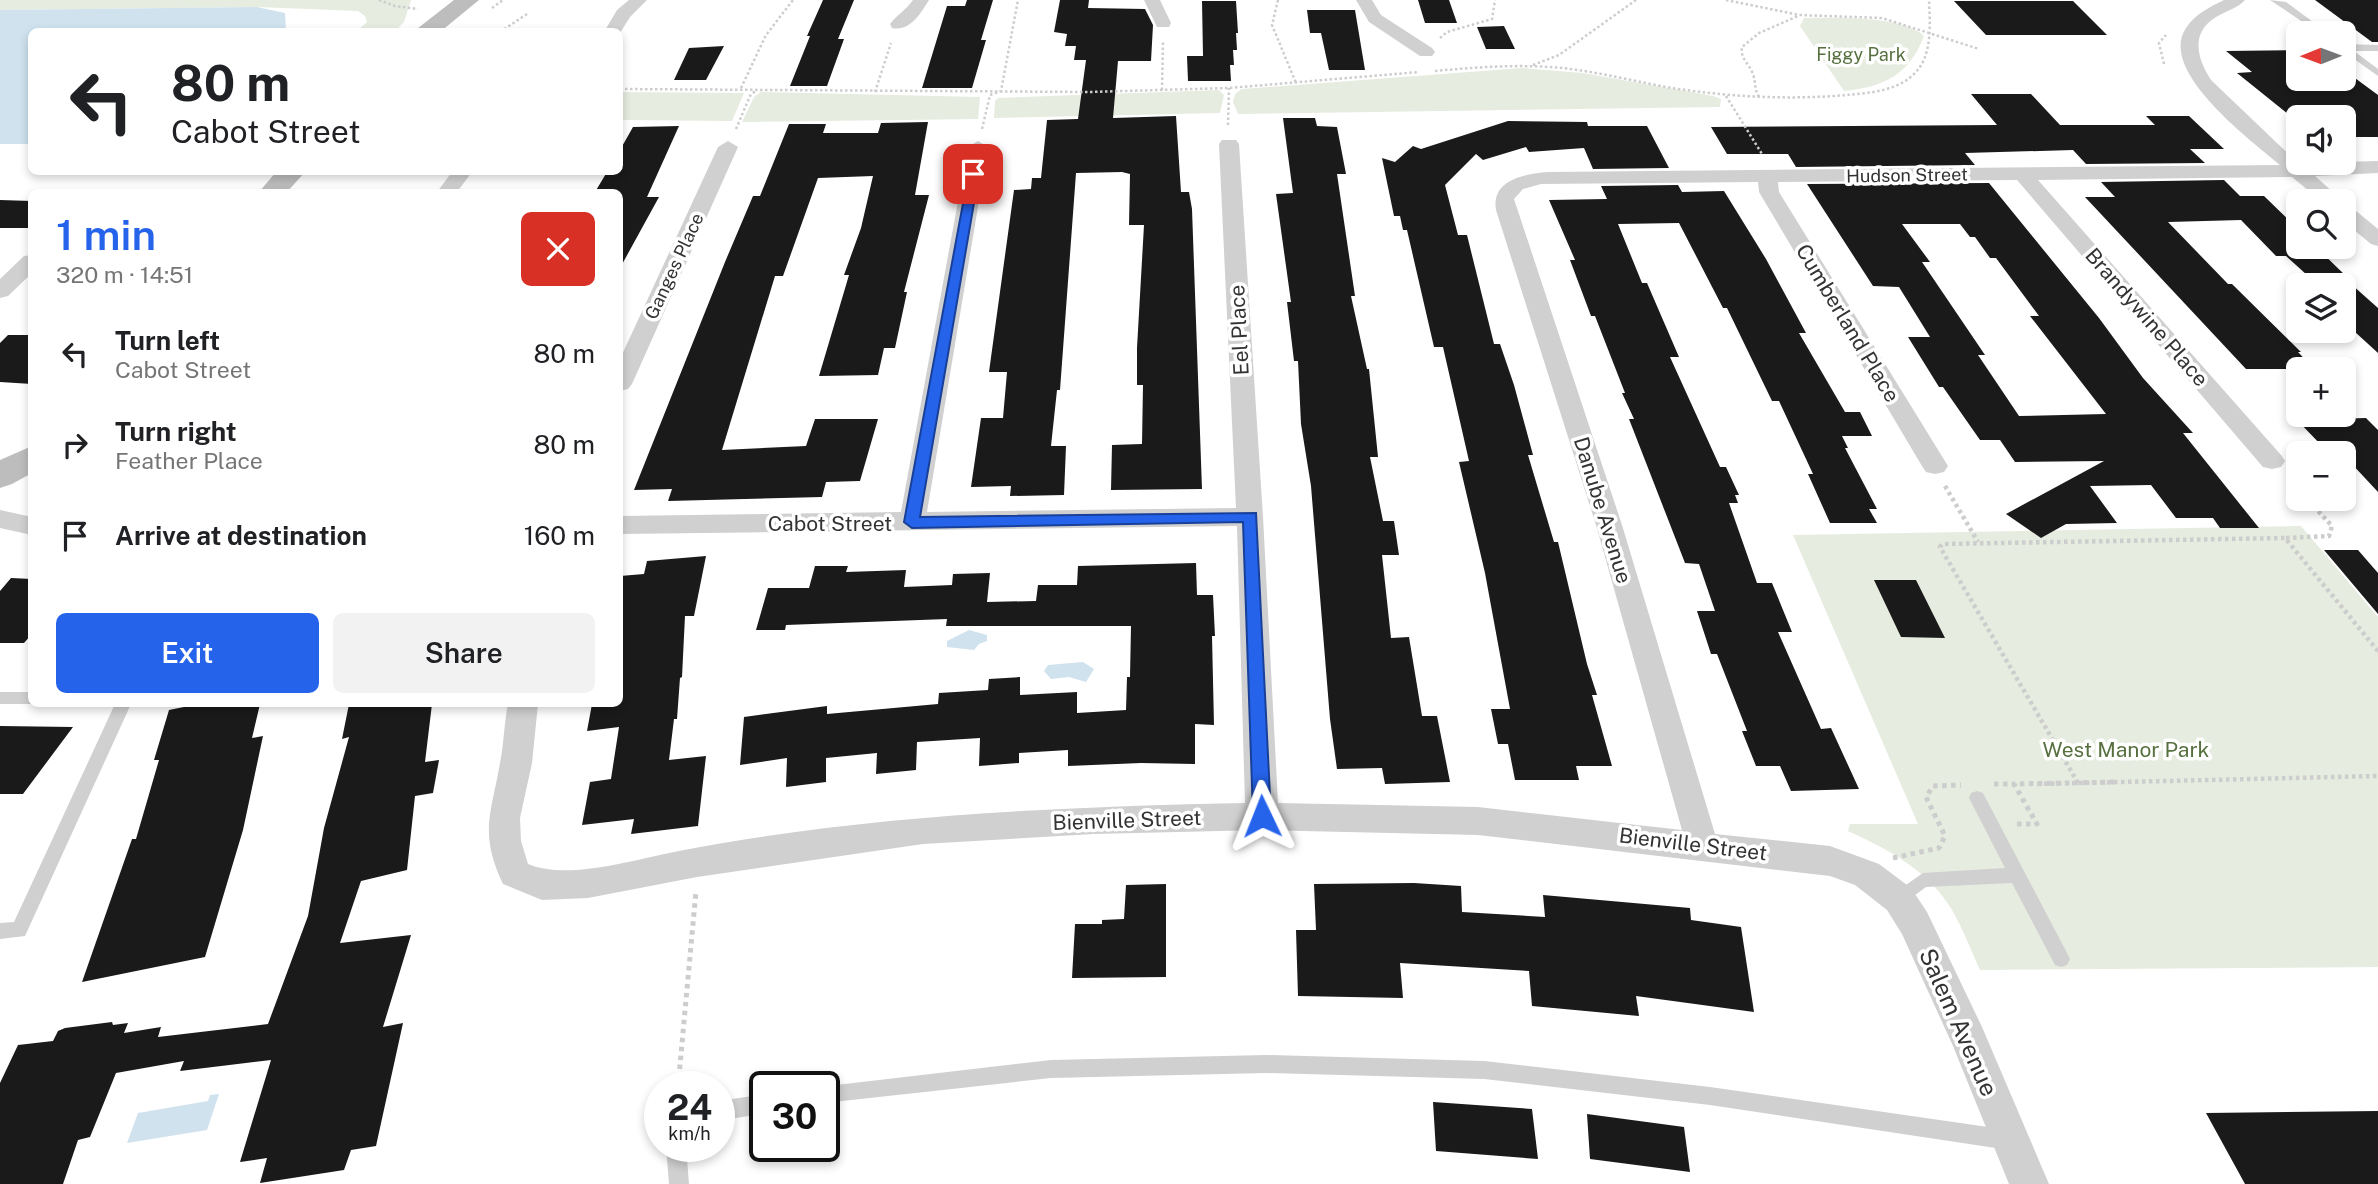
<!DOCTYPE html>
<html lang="en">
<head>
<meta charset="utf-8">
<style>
	body { margin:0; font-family:"Public Sans",sans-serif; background:#f2f2f2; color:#202124; height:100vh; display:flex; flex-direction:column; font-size:26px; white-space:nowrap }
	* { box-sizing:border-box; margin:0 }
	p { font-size:23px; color:#757577 }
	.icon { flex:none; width:38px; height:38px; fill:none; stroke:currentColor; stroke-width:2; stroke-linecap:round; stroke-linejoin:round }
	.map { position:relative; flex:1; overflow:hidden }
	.drawer { position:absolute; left:28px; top:189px; width:595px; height:518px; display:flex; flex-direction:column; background:#fff; border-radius:10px; box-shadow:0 4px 10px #0003 }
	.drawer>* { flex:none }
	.top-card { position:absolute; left:28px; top:28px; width:595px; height:147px; border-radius:10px; box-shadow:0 4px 10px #0003; background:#fff; color:#202124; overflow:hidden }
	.needle { width:46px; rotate:269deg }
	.tools { position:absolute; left:2286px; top:21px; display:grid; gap:14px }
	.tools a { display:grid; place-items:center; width:70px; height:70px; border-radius:10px; background:#fff; box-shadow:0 4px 10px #0003; font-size:35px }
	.speed { position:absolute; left:644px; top:1071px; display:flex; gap:14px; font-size:35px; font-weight:700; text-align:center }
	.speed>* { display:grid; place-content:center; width:91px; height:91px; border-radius:50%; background:#fff; box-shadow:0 4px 10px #0003; line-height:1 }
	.speed small { font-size:18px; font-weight:400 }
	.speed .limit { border:4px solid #111; border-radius:10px; background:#fff; color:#111 }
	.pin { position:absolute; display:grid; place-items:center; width:60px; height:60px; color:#fff; margin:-30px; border-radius:14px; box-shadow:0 4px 10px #0006 }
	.me { position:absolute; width:77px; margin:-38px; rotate:358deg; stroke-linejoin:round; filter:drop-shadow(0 0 5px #0008) }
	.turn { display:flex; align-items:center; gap:24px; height:147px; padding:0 28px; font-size:32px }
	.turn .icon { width:91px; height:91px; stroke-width:2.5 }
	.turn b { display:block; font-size:49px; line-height:60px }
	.round { display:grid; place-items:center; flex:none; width:74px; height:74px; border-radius:10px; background:#f2f2f2 }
	.headline { display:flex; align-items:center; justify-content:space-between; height:119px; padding:0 28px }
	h1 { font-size:42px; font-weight:600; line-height:52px; color:#2563eb }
	.primary-button { display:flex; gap:14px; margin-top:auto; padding:14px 28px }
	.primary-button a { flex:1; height:80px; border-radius:10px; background:#2563eb; color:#fff; font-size:28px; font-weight:600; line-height:80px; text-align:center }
	.primary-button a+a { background:#f2f2f2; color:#202124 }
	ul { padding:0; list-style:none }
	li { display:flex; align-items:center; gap:21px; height:91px; padding:0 28px }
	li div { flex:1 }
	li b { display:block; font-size:26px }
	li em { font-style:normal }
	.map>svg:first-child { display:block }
</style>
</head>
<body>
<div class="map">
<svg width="2378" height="1184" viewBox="0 0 2378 1184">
	<rect width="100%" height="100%" fill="#fff"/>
	<path fill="#e6ecdf" d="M0 0H411L404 22 394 32 357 31 367 22 365 16 358 11 257 7 0 10Z
		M1804 18C1833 18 1902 15 1924 36 1909 75 1884 87 1844 91L1800 26Z
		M1522 68 1583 73 1713 96 1721 99 1720 107 1238 114 1233 102 1235 94 1242 89Z
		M1219 90 1224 95 1220 113 994 118 995 101 998 98Z
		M761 92 980 97 978 119 742 122 754 97Z
		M620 93 623 92 744 93 732 121 620 120Z
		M2301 526 2378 617V967L1980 970C1971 950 1963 929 1952 910 1929 871 1888 849 1848 831L1850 824H1918L1793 535Z"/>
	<path fill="#cfe2ee" d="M257 7 285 13 286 31 32 32 31 144H0V10Z
		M969 630 987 635V641L979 644 974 650 947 647V641Z
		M1083 662 1094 669 1086 682 1069 677 1051 679 1044 671 1048 665Z
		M219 1094 207 1130 127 1143 138 1113 208 1101 210 1095Z"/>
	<path fill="#1a1a1a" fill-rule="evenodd" d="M823 0H854L838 39H844L827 86H790L810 36H807Z
		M967 0H993L981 40H986L972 88H922L947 6H965Z
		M1060 0H1089L1088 8 1145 9 1153 25 1151 61H1118L1113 118 1176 116 1181 192H1189L1192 209 1202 489 1111 490 1112 445 1142 444 1143 385H1137V348L1144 225H1129L1130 174 1122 172 1076 173 1060 390H1057L1051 446H1066L1064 495 1010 496 1011 486 971 487 981 418H1003L1007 372H989L1014 190 1031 189 1032 178H1041L1047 120 1078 119 1086 60H1074L1076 46H1065L1067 34 1054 32Z
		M1418 0H1449L1457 23H1425Z
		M2315 0H2378V42H2372Z
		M1202 1H1236L1238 33H1236L1237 50H1233L1234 65H1230L1231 81H1188L1187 56H1203Z
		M1954 1H2073L2107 35H1986Z
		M1307 10H1355L1365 70H1329L1321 33H1310Z
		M1504 26 1515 49H1486L1477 27Z
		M724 46 706 80H674L689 48Z
		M2298 50V79H2343L2344 70 2378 95V137H2343V117H2298V122L2237 73 2252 72 2226 51Z
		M1971 94H2031L2060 125H2155L2146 116H2189L2224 149H2190L2205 163 2086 164 2073 150 1965 153 1975 165 1796 167 1788 154H1727L1711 127 1997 125Z
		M1283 118H1315L1317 126 1337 127 1346 174H1337L1355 296H1351L1367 369H1369L1378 457H1370L1383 521H1394L1399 555H1382L1391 638 1409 637 1422 716H1437L1450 782 1385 784 1382 768 1337 769 1330 719 1311 486 1301 424 1298 361H1294L1287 302H1291L1276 194 1293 193Z
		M1508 121 1587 122 1588 126H1647L1669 168 1593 169 1584 148 1529 152 1526 147 1483 160 1476 154 1445 185 1458 235H1467L1494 344H1500L1514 385 1533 455H1528L1554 542H1558L1587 664 1597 695H1592L1612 766H1576L1579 780H1515L1508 744H1498L1491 709H1510L1485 573 1459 462 1469 461 1443 347H1434L1407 230H1403L1400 216H1394L1382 158 1395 162 1413 146 1421 149Z
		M928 122 915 195H929L904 292H907L895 348H884L878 375 819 376 849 275H844L861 228 873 176 818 178 783 276H775L722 450 806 446 815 419H878L860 481 826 482 822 497 668 501 672 489 634 490 725 262 753 196H760L789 124H826L823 133H878L881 123Z
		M679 126 647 197H659L620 268V192H595L607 172H620V150L633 127Z
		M2224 180 2240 196H2264L2298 229V247H2316L2346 276H2342L2378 308V353L2343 321V285H2318L2286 256H2276L2241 220 2168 222 2228 284H2232L2301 352H2298L2314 369H2246L2085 197H2115L2101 182Z
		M1989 183 2099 318 2143 378 2193 433H2183L2259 528H2220L2213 518H2176L2151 485 2090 486 2117 523 2066 524 2041 538 2006 514 2104 461 2015 462 2000 440H1980L1943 387H1939L1908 337H1930L1899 287 1873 286 1807 184ZM1902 224H1960L1970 237H1975L1990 258H1996L2039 316H2030L2106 414 2019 416 1978 355H1985L1922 262H1930Z
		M1678 185 1682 192 1724 191 1766 259 1806 333H1799L1845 412H1860L1872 436H1842L1848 448H1845L1877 509H1869L1877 523H1830L1808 474H1813L1779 401H1772L1727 308H1723L1679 223 1618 224 1642 283H1647L1679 357H1670L1720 467H1726L1739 495H1735L1738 503H1729L1757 583H1772L1792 632H1778L1821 729 1831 728 1859 789 1791 791 1780 766H1756L1742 731H1747L1717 654H1711L1697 611H1715L1699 564 1685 563 1629 419H1634L1622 393H1625L1595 316H1591L1570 260H1575L1549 200 1607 199 1601 186Z
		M0 200 32 201V228H0Z
		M8 335H32V384L0 382V343Z
		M2366 418 2378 430V492L2336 447H2323L2297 420Z
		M2324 550H2358L2378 573V614Z
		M706 556 694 616H685L682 677 680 678 677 719H674L669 760 706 756 698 826 631 834 634 819 582 825 590 782 611 779 619 727 587 731 592 704H620V576L644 574 647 561Z
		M1196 563 1197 595H1213L1215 636H1212L1214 725 1195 724V764L1141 763 1068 766V750L1019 753V763L979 766 980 738 917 742 916 770 876 774 877 753 826 758V782L786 787 787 758 740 765 744 717 827 706V714L938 704 939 693 988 690 989 679 1020 677V695L1077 692V713L1126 710 1127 677H1130L1131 626H946L947 619 786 625 785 630H756L768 588H809L815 566H848L846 572 906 570 904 587 952 585 953 574 990 573 987 602 1036 601 1038 585H1077L1078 566Z
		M11 578 32 579V634L24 643H0V591Z
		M1874 580H1916L1945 638 1901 637Z
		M199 704H260L252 738 263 736 243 830 205 957 82 982 132 839H136L159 760H154L169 710Z
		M349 704H432L425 762 439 760 433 793 415 796 407 870 361 881 340 943 411 935 383 1027 403 1023 376 1146 351 1150 344 1170 260 1183 267 1158 240 1162 271 1060 180 1071 184 1061 116 1073 90 1137 78 1140 63 1184H0V1083L18 1045 53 1041 58 1031 65 1028 112 1022 113 1025 128 1023 124 1033 161 1027 158 1037 268 1024 308 916 324 828 349 737 342 739Z
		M0 726 73 727 23 794H0Z
		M1414 883 1461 886 1462 912 1545 917 1543 895 1690 908 1691 920 1741 927 1754 1012 1636 996 1639 1016 1532 1006 1529 971 1400 963 1403 998 1298 996 1296 930H1316L1314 884Z
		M1166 884V977L1072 978 1075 924H1102V920L1124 919 1126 885Z
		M1433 1102 1532 1109 1538 1159 1436 1151Z
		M2378 1111V1184H2245L2206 1113Z
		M1587 1114 1684 1127 1690 1172 1590 1159Z"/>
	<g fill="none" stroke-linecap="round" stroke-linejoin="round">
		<path stroke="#cdcdcd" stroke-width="2.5" stroke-dasharray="2.5 2.5" stroke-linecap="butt" d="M379 0 395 6 418 9
			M1278 0 1272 25 1296 83
			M1726 0 1799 15 1882 18 1979 49
			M492 8 503 0
			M500 32 527 14
			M1440 38 1447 32 1492 19 1495 0
			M2164 64 2159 43 2166 35
			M1533 65 1559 55 1636 0
			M1435 71C1477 67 1520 64 1562 68 1600 72 1636 82 1672 88 1730 97 1789 100 1847 95 1869 93 1896 91 1913 75 1933 57 1930 25 1929 0
			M741 88 766 35 793 0
			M620 89 1089 92 1229 88 1419 72
			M1162 90 1163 41
			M875 92 891 43
			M1726 96 1762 154
			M1759 97C1754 89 1756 83 1753 74 1749 63 1740 59 1742 47L1759 33 1798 16
			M1228 125 1229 88
			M736 129 750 96 756 90
			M982 129 990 95 1001 91 1018 0"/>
		<path stroke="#cdcdcd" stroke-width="4.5" stroke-dasharray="3.5 3.5" stroke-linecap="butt" d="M2289 479 2298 488
			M1945 486 1978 542
			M2286 538 2329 536 2332 526 2307 499
			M2078 783 1940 547 1942 544 2285 538 2378 651
			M2037 784 2378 776"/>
		<path stroke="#cdcdcd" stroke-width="5" stroke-dasharray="4.5 4.5" stroke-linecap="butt" d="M1994 784H2014
			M2017 824H2037L2014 784 2116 782
			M1893 858 1939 848 1945 836 1926 797 1933 786 1961 785
			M678 1087 696 891"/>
		<path fill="#d0d0d0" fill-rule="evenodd" d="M2270 0 2286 2 2328 33H2319Z
			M2343 44 2378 45V51H2354L2378 69V76L2343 51Z
			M0 692H32V704H33H0Z
			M115 704H131L25 936 0 939V923L14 922Z
			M1977 791 1983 793 2067 953 2070 959 2067 965 2061 967 2055 965 2012 883 1926 887 1899 907 1893 904 1890 899 1893 894 1923 873 2005 868 1969 798 1971 793Z
			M1266 1055 1484 1061 1710 1087 2009 1130 2016 1133 2019 1140 2016 1147 2009 1150 1710 1105 1484 1079 1266 1073 1051 1078 824 1103V1087H819L1051 1060Z
			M765 1094V1113L719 1121V1101Z
			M666 1146H686L689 1184H669Z"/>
		<path fill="#d0d0d0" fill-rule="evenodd" d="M629 0H647L630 17 620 33 604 32 617 10Z
			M913 0H929C921 13 910 32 892 28L890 24C897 15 906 10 913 0Z
			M1144 0H1160L1171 23 1169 27H1157Z
			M1356 0H1372L1381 15 1432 48 1435 52 1432 56H1420L1369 22Z
			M2224 0H2245C2238 8 2226 11 2216 17 2190 33 2197 58 2211 80L2298 163 2378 161V173L2315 176 2343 201H2321L2292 177 2038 180 2281 455 2285 461 2281 467 2272 469 2263 467 2017 180 1778 182 1779 192 1948 466 1944 472 1935 474 1926 472 1922 466 1759 192 1758 182 1541 184 1523 189 1514 199 1622 525 1715 834 1830 846 1879 864 1911 888 1927 912 1982 1027 2049 1184H2009L1953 1046 1902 934 1887 910 1855 885 1830 876 1478 835 1262 830 1094 834 923 844 697 877 588 898 542 900 503 884C479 833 491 815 500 763 504 743 504 723 508 704H538L532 763 520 818 521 841 528 864C569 881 636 859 679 851 866 815 1056 807 1245 803L1237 526 620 534V516L901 512 968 147 978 141 988 147 927 512 1236 508 1219 144 1222 140H1236L1239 144 1263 517 1278 803 1478 807 1682 830 1596 525 1496 210C1491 180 1524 174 1548 172L2280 165C2252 141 2157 71 2186 28 2195 14 2210 7 2224 0Z
			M728 141 738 147 632 384 628 389 620 391V359L718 147Z
			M452 172H472L457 192H437Z
			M2343 204 2350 206 2378 229V246L2371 244 2343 221Z
			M32 255V273L8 296 0 298V279L24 256Z
			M0 510 32 517V535L0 528Z"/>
		<path fill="#bdbdbd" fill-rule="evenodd" d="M454 0H479L440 32H413Z
			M276 172H305L287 192H259Z
			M32 446V473L12 484 0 488V460Z"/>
	</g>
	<path fill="#2563eb" stroke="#184099" stroke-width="2" d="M969 171 979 174 920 517 1256 513 1271 816 1269 821 1262 824 1256 821 1253 816 1243 522 912 528 904 522Z"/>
	<g text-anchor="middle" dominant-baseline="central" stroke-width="7" stroke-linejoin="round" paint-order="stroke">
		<g font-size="18" fill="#56703f" stroke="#fff">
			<text x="1861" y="54">Figgy Park</text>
		</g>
		<g font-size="18" fill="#333" stroke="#fff">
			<text transform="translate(1907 175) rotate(-1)">Hudson Street</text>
			<text transform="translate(674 266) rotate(-65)">Ganges Place</text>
		</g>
		<g font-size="21" fill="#333" stroke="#fff">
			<text transform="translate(2147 317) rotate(49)">Brandywine Place</text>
			<text transform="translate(1848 323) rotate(59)">Cumberland Place</text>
			<text transform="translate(1239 330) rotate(-93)">Eel Place</text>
			<text transform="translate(1603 510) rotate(73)">Danube Avenue</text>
			<text x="830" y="523">Cabot Street</text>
			<text transform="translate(1127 820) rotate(-2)">Bienville Street</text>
			<text transform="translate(1693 844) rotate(7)">Bienville Street</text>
		</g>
		<g font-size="21" fill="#56703f" stroke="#fff">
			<text x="2126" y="749">West Manor Park</text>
		</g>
		<g font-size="24" fill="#333" stroke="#fff">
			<text transform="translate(1959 1022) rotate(66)">Salem Avenue</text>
		</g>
	</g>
</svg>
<div class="tools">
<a><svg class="needle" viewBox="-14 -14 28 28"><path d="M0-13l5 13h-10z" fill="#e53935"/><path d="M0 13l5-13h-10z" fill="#757577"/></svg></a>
<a><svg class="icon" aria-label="sound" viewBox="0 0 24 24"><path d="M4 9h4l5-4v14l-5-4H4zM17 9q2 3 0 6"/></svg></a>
<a><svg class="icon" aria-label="search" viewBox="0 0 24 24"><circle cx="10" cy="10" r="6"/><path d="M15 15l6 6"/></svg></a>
<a><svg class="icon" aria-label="layers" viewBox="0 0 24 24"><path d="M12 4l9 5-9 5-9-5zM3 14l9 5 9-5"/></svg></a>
<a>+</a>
<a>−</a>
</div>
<div class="speed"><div>24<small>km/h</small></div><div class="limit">30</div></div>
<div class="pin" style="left:973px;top:174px;background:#d93025"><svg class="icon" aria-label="arrive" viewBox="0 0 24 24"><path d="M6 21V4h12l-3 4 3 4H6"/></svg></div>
<svg class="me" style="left:1262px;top:816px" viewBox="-20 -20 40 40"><path d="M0-17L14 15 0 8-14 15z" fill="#2563eb" stroke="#fff" stroke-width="4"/></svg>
<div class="top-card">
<div class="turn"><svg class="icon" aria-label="left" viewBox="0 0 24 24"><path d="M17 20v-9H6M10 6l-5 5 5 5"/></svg><div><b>80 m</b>Cabot Street</div></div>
</div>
<section class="drawer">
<div class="headline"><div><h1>1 min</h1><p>320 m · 14:51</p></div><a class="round" style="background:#d93025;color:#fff"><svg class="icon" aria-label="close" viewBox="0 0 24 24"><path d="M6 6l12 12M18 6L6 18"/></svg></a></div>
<ul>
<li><svg class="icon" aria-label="left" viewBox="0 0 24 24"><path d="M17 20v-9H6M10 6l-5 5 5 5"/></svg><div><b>Turn left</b><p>Cabot Street</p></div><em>80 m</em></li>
<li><svg class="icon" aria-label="right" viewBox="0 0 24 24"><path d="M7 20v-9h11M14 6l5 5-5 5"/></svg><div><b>Turn right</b><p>Feather Place</p></div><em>80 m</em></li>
<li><svg class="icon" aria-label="arrive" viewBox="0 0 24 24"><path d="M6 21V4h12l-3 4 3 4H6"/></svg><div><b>Arrive at destination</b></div><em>160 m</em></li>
</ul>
<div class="primary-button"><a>Exit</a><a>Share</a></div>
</section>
</div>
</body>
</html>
